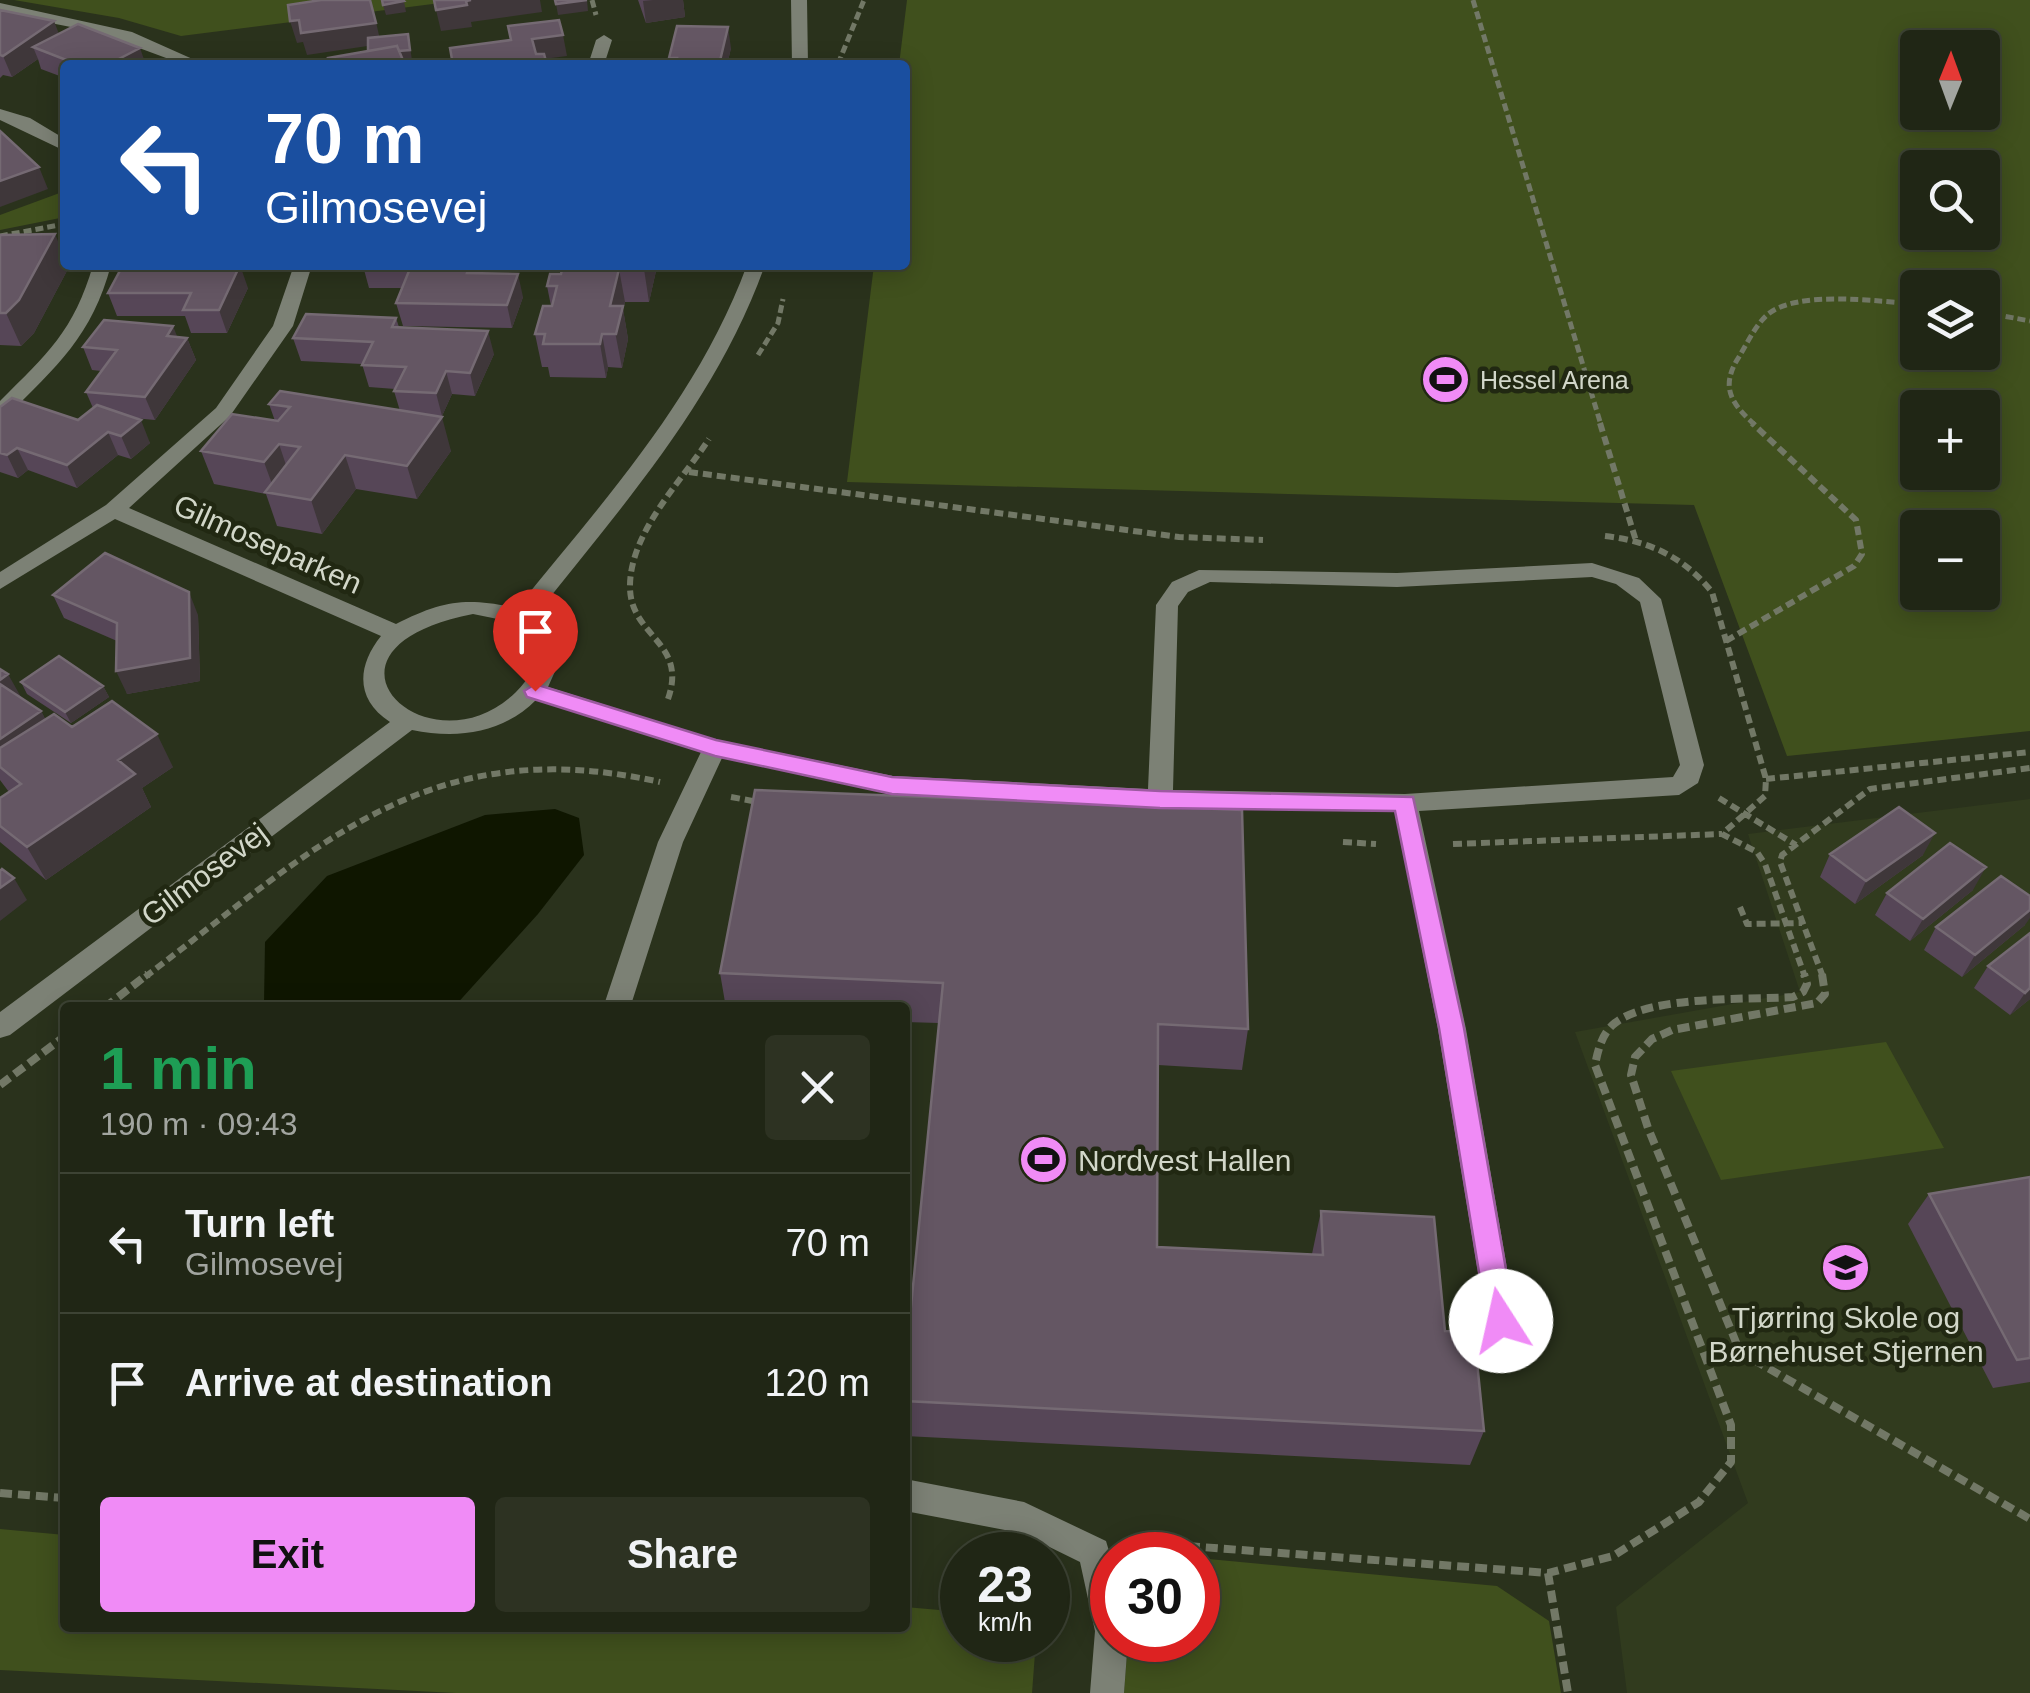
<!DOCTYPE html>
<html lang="en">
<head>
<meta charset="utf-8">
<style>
	body { margin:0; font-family:Arial,sans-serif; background:#2d3222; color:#f1f3f6; height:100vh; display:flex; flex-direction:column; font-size:38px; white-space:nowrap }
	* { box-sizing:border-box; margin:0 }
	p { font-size:32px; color:#a2a5a0 }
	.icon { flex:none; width:55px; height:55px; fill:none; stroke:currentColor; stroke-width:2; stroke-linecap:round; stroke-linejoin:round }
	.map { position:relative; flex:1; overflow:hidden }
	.drawer { position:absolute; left:60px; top:1002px; width:850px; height:630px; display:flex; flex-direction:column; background:#202615; border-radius:10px; box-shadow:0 5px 25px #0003,0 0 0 2px #3d4334 }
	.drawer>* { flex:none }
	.top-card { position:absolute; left:60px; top:60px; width:850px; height:210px; border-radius:10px; box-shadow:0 5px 25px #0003,0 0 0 2px #3d4334; background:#1a4fa0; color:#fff; overflow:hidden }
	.needle { width:65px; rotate:1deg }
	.controls { position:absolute; left:1900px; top:30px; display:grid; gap:20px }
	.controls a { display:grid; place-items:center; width:100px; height:100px; border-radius:10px; background:#202615; box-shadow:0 5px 25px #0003,0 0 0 2px #3d4334; font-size:50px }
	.speed { position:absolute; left:940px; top:1532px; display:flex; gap:20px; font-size:50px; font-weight:700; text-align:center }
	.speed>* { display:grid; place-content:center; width:130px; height:130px; border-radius:50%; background:#202615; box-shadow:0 5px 25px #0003,0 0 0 2px #3d4334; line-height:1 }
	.speed small { font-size:25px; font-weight:400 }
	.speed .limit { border:15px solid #d22; background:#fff; color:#111 }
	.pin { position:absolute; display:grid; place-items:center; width:85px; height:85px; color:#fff; margin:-102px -42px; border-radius:50% 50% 50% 0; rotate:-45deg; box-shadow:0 0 10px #0007 }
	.pin .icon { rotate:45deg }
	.me { position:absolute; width:110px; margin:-55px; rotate:350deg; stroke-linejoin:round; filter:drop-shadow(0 0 8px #0008) }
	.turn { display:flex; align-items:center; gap:35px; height:210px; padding:0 40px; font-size:45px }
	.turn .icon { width:130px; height:130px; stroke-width:2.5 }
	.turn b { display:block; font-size:70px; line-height:85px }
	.round { display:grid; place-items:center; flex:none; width:105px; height:105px; border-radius:10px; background:#2d3222 }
	.headline { display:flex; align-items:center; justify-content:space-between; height:170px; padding:0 40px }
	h1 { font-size:60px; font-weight:600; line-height:75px; color:#1e9e55 }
	.cta { display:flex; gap:20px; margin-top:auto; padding:20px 40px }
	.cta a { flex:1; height:115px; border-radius:10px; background:#f08bf6; color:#111; font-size:40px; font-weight:600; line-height:115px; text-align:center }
	.cta a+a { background:#2d3222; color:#f1f3f6 }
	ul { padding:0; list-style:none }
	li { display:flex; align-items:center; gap:30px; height:140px; padding:0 40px; border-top:2px solid #3d4334 }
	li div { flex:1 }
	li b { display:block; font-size:38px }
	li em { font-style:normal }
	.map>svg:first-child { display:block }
</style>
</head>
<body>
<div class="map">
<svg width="2030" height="1693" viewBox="0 0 2030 1693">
	<rect width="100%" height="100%" fill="#2a321c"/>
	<path fill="#313b1e" d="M2030 799V1693H1627L1616 1607 1748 1503 1575 1032 1800 992 1748 834Z"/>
	<path fill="#40501d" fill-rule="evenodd" d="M14 0H464L181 36 119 18Z
		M907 0H2030V731L1787 756 1694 505 847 482 874 265H905V65H899ZM1918 48H1982V112H1918ZM1918 168H1982V232H1918ZM1918 288H1982V352H1918ZM1918 408H1982V472H1918ZM1918 528H1982V592H1918Z
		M65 191V217L0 230V215Z
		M1886 1042 1944 1148 1721 1180 1671 1071Z
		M0 1529 65 1535V1628H905V1607L962 1612V1640H1036L1032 1693H456L0 1670Z
		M1198 1558 1497 1586 1549 1621 1561 1693H1124L1128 1640H1198Z"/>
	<path fill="#0f1600" d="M555 809 579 818 584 855 538 914 454 1007 268 1008 264 1004 265 942 327 876 485 815Z"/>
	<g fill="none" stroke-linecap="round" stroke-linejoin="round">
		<path stroke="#727866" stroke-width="5" stroke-dasharray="8 4" stroke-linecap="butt" d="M592 0 596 15
			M1473 0 1601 425
			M838 64 864 0
			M0 236 65 224
			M1982 312 2030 321
			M758 355 778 323 783 299
			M1755 425C1733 405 1720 389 1737 360 1746 346 1754 327 1767 315 1797 289 1880 302 1918 304"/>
		<path stroke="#727866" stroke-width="6" stroke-dasharray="9 5" stroke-linecap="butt" d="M1600 423 1636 541
			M689 472 1179 537 1263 540
			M1605 536C1649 541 1684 557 1712 592L1766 779 1765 796 1722 834 1757 852 1765 864 1805 977
			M1726 641 1854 566 1862 554 1856 520 1752 423
			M668 699C688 642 631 637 630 588 629 533 681 482 709 439
			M1766 779 2030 752
			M731 797 758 802
			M1719 798 1796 845
			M1343 842 1376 844
			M1453 844 1722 834
			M1740 907 1747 924 1802 923
			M145 977C317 847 427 730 660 782
			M1823 977 1780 862 1782 855 1870 789 2030 768"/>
		<path stroke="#727866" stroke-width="8" stroke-dasharray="12 6" stroke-linecap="butt" d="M1822 974 1825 994 1817 1003 1672 1030 1652 1039 1635 1057 1631 1075 1648 1128 1740 1352 2030 1519
			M104 1008 148 974
			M0 1085 65 1036
			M1706 1357 1740 1352
			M0 1493 65 1498
			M1134 1542 1548 1573 1613 1556 1699 1502 1731 1462V1425L1595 1065C1598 1050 1602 1033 1615 1023 1651 995 1747 1000 1793 997L1803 992 1807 984 1804 974
			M1548 1573 1568 1693"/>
		<path fill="#7c8175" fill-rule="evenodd" d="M791 0H807L808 65H792Z
			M0 3 132 32 206 65H185L96 32 0 13Z
			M604 35 612 40 604 65H588L596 40Z
			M0 109 30 118 65 139V151L0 120Z
			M93 265H111C92 336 57 366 7 416L0 418V401C47 354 74 331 93 265Z
			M294 265H312L293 326 230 416 129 508 396 624C443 600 466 597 517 608 605 499 698 398 747 265H765C717 400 623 505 535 616L552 629 561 658 548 687 716 740 893 776 1148 789 1156 605 1172 582 1199 570 1397 573 1592 563 1639 578 1661 599 1704 765 1698 783 1679 795 1419 811 1466 1029 1516 1321 1512 1331 1501 1335 1490 1331 1486 1321 1438 1029 1395 812 1160 808 893 794 722 758 683 842 630 1008H603L658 842 701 752 536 700C502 734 457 739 412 730L10 1035 0 1038V1012L390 722C355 699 357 666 381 636L115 519 0 589V572L106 505 216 408 273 326ZM1592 577 1616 584 1640 602 1680 765 1673 777 1405 794 1173 790 1178 606 1188 592 1210 582 1397 587ZM473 614 513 622 533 638C538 662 533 675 516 692 429 777 293 649 473 614Z
			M905 1479 1024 1502 1106 1541 1112 1561V1640H1128L1124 1693H1090L1095 1631 1080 1562 1021 1533 905 1511Z"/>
	</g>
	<path fill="#564657" d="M638 0H683L685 17 646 23Z
		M0 10 59 34 145 63 161 65H65V78L41 69 38 59 12 77 3 75 0 78Z
		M731 48 727 65H670L669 58Z
		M0 235 65 258 69 267 34 333 21 346 0 345Z
		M484 265 481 273 523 297 512 328 403 326 396 303 402 288H369L363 266Z
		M563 265H655L656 271 649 302H625L623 309 628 339 622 368 608 367 606 378 550 377 548 367H542L535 334 551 306 547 286 561 274Z
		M248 288 227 333H191L185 316H117L108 293Z
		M396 318 399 327 494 354 475 396 452 394 442 416 429 415 451 451 417 499 356 489 322 534 277 526 266 494 214 484 201 451 275 421 269 404 400 411 394 391 395 389 369 387 362 364 301 361 293 338Z
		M177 337 187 338 196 360 155 420 133 418 150 443 131 459 118 455 77 488 28 470 18 478 0 472V407L78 420 93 408 86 392 101 371 92 370 83 347Z
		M53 595 198 615 200 681 127 694 117 641 64 618Z
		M0 669 20 698 41 711 45 719 72 727 173 767 142 788 151 807 46 880 0 842V798L9 792 0 780Z
		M21 682 103 686 109 697 71 723 27 694Z
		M755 790 1248 1029 1242 1070 1158 1065 1157 1247 1312 1254 1321 1211 1445 1331 1484 1431 1470 1465 905 1436V1367L939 1023 905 1022V1008H726L720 973Z
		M1830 854 1923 855 1855 904 1820 877Z
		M1973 890 1910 941 1875 915 1887 893Z
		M2025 925 1962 977 1924 950 1936 927Z
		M2030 933V999L2010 1015 1974 988 1988 966Z
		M2030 1177V1382L1993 1388 1908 1224 1929 1194Z"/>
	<path fill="#3f373a" d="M371 0 381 44 307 55 303 42 297 43 290 21Z
		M471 0H540L542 12 471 22 472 27 441 31 436 10Z
		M587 0 588 11 558 15 556 4Z
		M653 0H683L685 17 646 23 643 1Z
		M404 1 406 12 386 15 383 5Z
		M54 21 62 42 33 47 38 59 12 77 3 56Z
		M728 27 731 48 727 65H719Z
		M408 34 412 60 371 65Z
		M563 35 567 56 536 60 532 39Z
		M140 48 146 65H107Z
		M39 167 48 189 0 207V181Z
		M55 234 65 258V265H68L69 267 34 333 21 346 6 313Z
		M240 265 248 288 227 333 219 310Z
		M470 265H484L473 296 467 273Z
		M645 265H655L656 271 649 302 644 269Z
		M619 269 625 302 623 309 628 339 622 368 610 306Z
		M518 274 523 297 512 328 507 305Z
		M173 326 181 346 187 338 196 360 155 420 145 397 167 336Z
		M488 331 494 354 475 396 470 373Z
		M602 334 608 367 606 378 600 344Z
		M446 371 452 394 442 416 436 393Z
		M442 417 451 451 417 499 407 466Z
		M141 420 150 443 131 459 121 436Z
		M108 432 118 455 77 488 67 465Z
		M279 444 290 477 276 495 264 462Z
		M17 448 28 470 18 478 7 455Z
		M345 455 356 489 322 534 311 500Z
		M189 592 198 615 200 681 127 694 116 671Z
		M8 674 21 697 0 688V680Z
		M103 686 109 697 71 723 65 712Z
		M41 711 53 734 0 767V739Z
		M157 734 173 767 142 788 151 807 46 880 27 847 118 760Z
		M1935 833 1923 855 1855 904 1866 881Z
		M1986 867 1973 890 1910 941 1923 919Z
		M14 878 27 900 0 921V888Z
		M2030 910V918L2025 925 1962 977 1975 955Z
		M2030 988V999L2010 1015 2025 993Z"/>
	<path fill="#645663" stroke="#756a73" stroke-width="2.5" d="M321 0H370L376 23 301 33 299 20 290 21 288 5Z
		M382 0H403L404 1 383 5Z
		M434 0H471L466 1 467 5 436 10Z
		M555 0H587L556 4Z
		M0 10 54 21 3 56 0 55Z
		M559 20 563 35 532 39 536 54H544L547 65H453L450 48 511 40 508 26Z
		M78 24 140 48 107 65H79L33 47Z
		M677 26 728 27 719 65H675L677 58H669Z
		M408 34 410 50 399 51 397 46 368 51V38Z
		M397 46 405 65H330L328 58Z
		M152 60 161 65H139Z
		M0 131 39 167 0 181Z
		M55 234 19 300 6 313H0V235Z
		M123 265H240L219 310H183L191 293H108Z
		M470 265 467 273 518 274 507 305 396 303 411 266H363Z
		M563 265H645L644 269H619L610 306H623L616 334H602L600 344H543L545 334H535L543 306H552L557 286H547L550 274H561Z
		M306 314 396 318 392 327 488 331 470 373 446 371 436 393 394 391 406 367 362 365 373 342 293 338Z
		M104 320 173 326 167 336 187 338 145 397 86 392 117 350 83 347Z
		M280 391 442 417 407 466 345 455 311 500 265 492 300 447 279 444 264 462 201 451 232 414 278 421 290 407 269 404Z
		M12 398 78 420 97 405 141 420 121 436 108 432 67 465 17 448 7 455 0 453V407Z
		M105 553 189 592 190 658 116 671 117 623 53 595Z
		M59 656 103 686 65 712 21 682Z
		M0 669 8 674 0 680Z
		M0 684 41 711 0 739Z
		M112 701 157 734 118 760 135 774 27 847 0 826V798L21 784 0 767V748L54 714 72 727Z
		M755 790 1242 810 1248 1029 1158 1024 1157 1247 1323 1255 1321 1211 1434 1217 1445 1331 1474 1332 1484 1431 905 1401V1367L943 983 720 973Z
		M1899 807 1935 833 1866 881 1830 854Z
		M1950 843 1986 867 1923 919 1887 893Z
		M2 869 14 878 0 888V871Z
		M2001 876 2030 896V910L1975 955 1936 927Z
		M2030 933V988L2025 993 1988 966Z
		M2030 1177V1358L2017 1360 1929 1194Z"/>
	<path fill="#f08bf6" stroke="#9c5aa0" stroke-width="2.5" d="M535 684 716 740 892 777 1160 791 1413 797 1464 1028 1515 1321 1510 1330 1501 1334 1491 1330 1487 1321 1439 1028 1395 811 1160 808 892 794 715 756 527 697 524 691Z"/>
	<defs>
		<symbol id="stadium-disc" viewBox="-11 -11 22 22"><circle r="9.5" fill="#f08bf6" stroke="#212812"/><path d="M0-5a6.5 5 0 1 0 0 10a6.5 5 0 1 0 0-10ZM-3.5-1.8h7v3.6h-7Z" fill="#111"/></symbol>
		<symbol id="school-disc" viewBox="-11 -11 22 22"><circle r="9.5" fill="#f08bf6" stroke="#212812"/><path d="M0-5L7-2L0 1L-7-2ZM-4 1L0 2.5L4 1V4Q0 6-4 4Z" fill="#111"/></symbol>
	</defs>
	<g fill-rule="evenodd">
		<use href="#stadium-disc" x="1418" y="352" width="55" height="55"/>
		<use href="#stadium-disc" x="1016" y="1132" width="55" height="55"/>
		<use href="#school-disc" x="1818" y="1240" width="55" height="55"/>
	</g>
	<g text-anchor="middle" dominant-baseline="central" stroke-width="9" stroke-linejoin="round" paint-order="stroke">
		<g font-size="25" fill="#d2d7c9" stroke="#212812" text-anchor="start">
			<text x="1480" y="380">Hessel Arena</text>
		</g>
		<g font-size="30" fill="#d2d7c9" stroke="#212812">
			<text transform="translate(268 544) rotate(24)">Gilmoseparken</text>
			<text transform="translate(204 874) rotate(-37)">Gilmosevej</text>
		</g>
		<g font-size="30" fill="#d2d7c9" stroke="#212812" text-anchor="start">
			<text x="1078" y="1160">Nordvest Hallen</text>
			<text x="1846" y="1317" text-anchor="middle">Tjørring Skole og<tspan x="1846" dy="34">Børnehuset Stjernen</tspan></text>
		</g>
	</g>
</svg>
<div class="controls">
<a><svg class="needle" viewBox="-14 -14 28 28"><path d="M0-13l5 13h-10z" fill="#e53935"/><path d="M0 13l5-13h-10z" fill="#a2a5a0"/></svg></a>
<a><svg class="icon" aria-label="search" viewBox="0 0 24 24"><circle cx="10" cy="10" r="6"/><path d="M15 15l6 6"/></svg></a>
<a><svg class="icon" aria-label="layers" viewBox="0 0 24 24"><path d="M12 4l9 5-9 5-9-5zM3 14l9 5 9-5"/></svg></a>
<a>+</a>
<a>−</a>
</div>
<div class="speed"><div>23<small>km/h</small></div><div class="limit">30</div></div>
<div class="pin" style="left:535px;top:691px;background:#d93025"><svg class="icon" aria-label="arrive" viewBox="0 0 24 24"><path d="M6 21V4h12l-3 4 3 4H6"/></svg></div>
<svg class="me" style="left:1501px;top:1321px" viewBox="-20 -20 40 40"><circle r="19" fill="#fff"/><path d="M0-13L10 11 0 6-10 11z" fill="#f08bf6"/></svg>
<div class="top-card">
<div class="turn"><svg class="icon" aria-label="left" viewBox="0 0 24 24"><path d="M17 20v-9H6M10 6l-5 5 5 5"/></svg><div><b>70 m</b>Gilmosevej</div></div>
</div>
<section class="drawer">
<div class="headline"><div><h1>1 min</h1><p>190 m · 09:43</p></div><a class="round"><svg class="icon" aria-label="close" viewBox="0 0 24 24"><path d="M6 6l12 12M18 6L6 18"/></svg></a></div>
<ul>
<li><svg class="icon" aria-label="left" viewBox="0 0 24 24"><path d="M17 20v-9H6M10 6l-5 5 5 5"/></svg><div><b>Turn left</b><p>Gilmosevej</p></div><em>70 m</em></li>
<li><svg class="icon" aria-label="arrive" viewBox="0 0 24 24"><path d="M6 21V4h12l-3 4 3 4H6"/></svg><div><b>Arrive at destination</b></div><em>120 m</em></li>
</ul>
<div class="cta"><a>Exit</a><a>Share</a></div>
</section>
</div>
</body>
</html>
